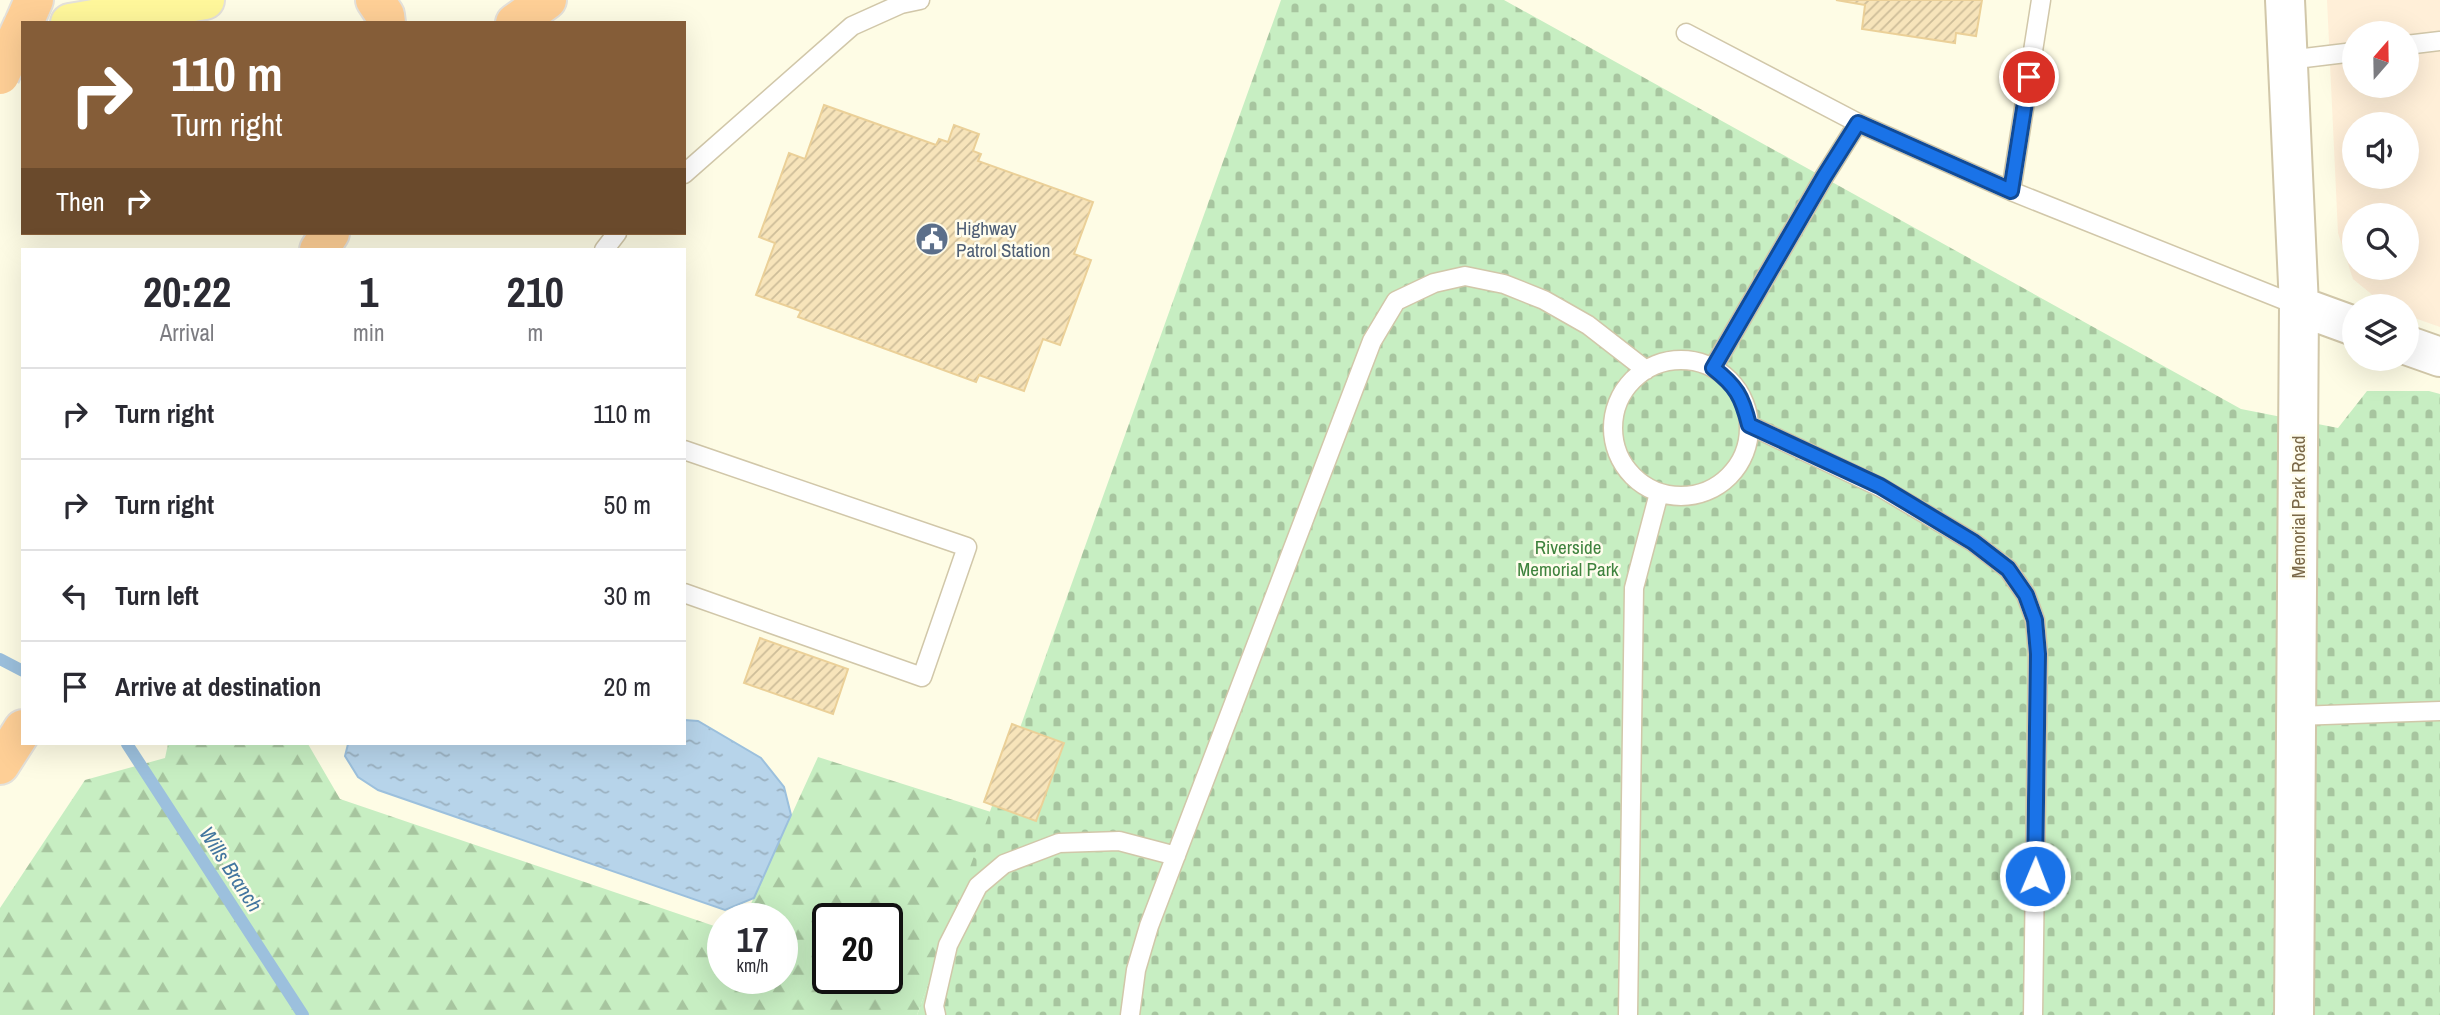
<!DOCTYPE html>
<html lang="en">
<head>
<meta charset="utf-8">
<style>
	body { margin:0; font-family:"Archivo Narrow",sans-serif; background:#f2f2f3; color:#2b2b33; height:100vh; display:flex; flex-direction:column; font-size:26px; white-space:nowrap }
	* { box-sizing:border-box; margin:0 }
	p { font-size:23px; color:#7c7c81 }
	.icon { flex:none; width:38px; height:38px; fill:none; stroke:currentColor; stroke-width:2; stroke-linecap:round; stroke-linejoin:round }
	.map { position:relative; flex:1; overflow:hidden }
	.panel { position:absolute; left:21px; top:248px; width:665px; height:497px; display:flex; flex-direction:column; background:#fff; border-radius:0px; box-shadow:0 7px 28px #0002 }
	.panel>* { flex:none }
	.guide { position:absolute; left:21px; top:21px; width:665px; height:214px; border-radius:0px; box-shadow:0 7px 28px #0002; background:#855d38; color:#fff; overflow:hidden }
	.needle { width:46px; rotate:20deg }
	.buttons { position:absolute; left:2342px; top:21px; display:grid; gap:14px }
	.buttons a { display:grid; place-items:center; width:77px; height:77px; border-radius:50%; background:#fff; box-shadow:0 7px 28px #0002; font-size:35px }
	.speed { position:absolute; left:707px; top:903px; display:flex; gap:14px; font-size:35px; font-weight:700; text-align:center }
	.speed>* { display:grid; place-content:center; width:91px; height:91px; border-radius:50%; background:#fff; box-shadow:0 7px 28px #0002; line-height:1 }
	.speed small { font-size:18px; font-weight:400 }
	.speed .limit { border:4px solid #111; border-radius:10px; background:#fff; color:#111 }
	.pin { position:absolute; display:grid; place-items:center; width:60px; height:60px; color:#fff; margin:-30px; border:4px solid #fff; border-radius:50%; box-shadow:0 2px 7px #0007 }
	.me { position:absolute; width:77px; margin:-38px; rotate:1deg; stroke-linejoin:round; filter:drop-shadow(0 0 5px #0008) }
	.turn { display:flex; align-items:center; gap:24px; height:147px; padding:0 35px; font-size:32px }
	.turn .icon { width:91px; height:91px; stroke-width:2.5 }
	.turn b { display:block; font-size:49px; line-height:60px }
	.then { display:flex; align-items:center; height:66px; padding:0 35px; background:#0003; gap:14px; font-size:26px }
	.eta { display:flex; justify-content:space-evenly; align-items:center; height:119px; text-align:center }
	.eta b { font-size:42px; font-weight:800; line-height:49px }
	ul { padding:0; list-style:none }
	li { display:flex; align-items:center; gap:21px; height:91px; padding:0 35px; border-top:2px solid #e1e1e2 }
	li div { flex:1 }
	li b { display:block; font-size:26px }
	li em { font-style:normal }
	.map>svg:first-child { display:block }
</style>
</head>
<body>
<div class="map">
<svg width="2440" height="1015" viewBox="0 0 2440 1015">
	<defs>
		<pattern id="forest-firs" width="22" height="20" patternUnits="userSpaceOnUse" patternTransform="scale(1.75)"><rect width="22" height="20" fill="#c7eec2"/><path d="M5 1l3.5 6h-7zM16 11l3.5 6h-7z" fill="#a7c59f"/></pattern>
		<pattern id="cemetery-stones" width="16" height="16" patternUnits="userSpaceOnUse" patternTransform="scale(1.75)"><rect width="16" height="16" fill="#c7eec2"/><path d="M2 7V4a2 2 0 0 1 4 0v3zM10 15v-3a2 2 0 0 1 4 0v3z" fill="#a7c59f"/></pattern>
		<pattern id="water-ripples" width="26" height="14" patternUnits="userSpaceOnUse" patternTransform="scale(1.75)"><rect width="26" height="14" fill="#b7d4ea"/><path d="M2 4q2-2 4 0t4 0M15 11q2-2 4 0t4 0" fill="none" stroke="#9ab0bf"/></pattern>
		<pattern id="building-hatch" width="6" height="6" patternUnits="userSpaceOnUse" patternTransform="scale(1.75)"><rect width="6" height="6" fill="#f7e4ba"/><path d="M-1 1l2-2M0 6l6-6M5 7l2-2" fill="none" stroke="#cdbd99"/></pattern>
	</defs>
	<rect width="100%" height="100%" fill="#fefce5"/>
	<path fill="#ffefd8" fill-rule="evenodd" d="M2327 0H2440V327L2406 315V306H2386L2353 279 2338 233ZM2354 33H2406V86H2354ZM2354 124H2406V177H2354ZM2354 215H2406V268H2354Z"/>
	<path fill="url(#forest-firs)" fill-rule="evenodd" d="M168 744H308L340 799 723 929V978H782V919H744L818 757 991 812 917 1015H0V908L85 780 165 758ZM828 919H887V978H828Z"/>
	<path fill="url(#cemetery-stones)" d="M1281 0H1504L2241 409 2338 428 2367 391H2429L2440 394V1015H917Z"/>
	<path fill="url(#water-ripples)" stroke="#9cc0dd" stroke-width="2" d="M684 720 698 721 761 758 784 787 791 815 754 898 725 910 378 790 358 777 345 756 348 744H684Z"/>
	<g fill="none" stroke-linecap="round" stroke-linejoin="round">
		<path stroke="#9cc0dd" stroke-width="12" d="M0 659 23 671
			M127 744 303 1015"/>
	</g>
	<path fill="url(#building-hatch)" stroke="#ebd098" stroke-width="2" d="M1836 0H1982L1976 36 1956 33 1955 43 1862 29 1865 5Z
		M824 105 936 145 939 139 948 142 954 125 979 134 973 151 981 154 978 161 1093 202 1074 254 1091 260 1060 345 1043 339 1024 391 979 375 976 382 798 317 801 311 756 295 775 243 759 237 789 153 805 159Z
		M760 638 848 669 833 714 744 683Z
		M1012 724 1064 743 1036 821 984 802Z"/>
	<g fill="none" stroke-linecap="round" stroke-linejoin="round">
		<defs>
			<path id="service" d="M1686 33 1858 123 2011 191 2299 306
				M2406 45 2440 41
				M2288 60 2354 52
				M684 174 852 26 901 4 920 0
				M2011 191 2041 0
				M604 250 617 233
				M1613 428a68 68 0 1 1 136 0a68 68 0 1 1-136 0Z
				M1713 368 1824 177 1858 123
				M1749 425 1880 487 1973 542 2008 569 2026 595 2035 620 2038 654 2033 1015
				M684 450 967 547 922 677 684 593
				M2296 716 2440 711
				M936 1015 934 1006 948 945 978 886 1004 864 1059 843 1119 841 1176 856
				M1130 1015 1136 970 1149 926 1372 341 1396 301 1434 283 1465 276 1504 284 1544 300 1588 325 1646 370
				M1628 1015 1634 588 1659 493"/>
			<path id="tertiary" d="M2285 0 2299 306 2294 1015
				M2299 306 2354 326
				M2406 345 2440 357"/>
			<path id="primary" d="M70 23 205 0"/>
			<path id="motorway" d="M375 0 385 15 386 23
				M24 23 34 0
				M515 23 547 0
				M319 250 330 233
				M0 765 23 729"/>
		</defs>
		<use href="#service" stroke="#d1c7a9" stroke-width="21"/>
		<use href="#tertiary" stroke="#d1c7a9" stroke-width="42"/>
		<use href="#primary" stroke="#e4e1da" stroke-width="42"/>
		<use href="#motorway" stroke="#e4e1da" stroke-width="42"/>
		<use href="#service" stroke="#fff" stroke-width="18"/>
		<use href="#tertiary" stroke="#fff" stroke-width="38"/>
		<use href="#primary" stroke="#fff79b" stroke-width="38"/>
		<use href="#motorway" stroke="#fecf96" stroke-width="38"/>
		<defs>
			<path id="motorway-bridge" d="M0 75 23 25"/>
		</defs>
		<use href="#motorway-bridge" stroke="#e4e1da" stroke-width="42" stroke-linecap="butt"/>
		<use href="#motorway-bridge" stroke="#fecf96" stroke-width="38"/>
	</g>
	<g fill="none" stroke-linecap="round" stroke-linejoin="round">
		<defs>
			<path id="route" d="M2029 77 2011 191 1858 123 1824 177 1713 368C1736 386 1742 396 1749 425L1880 486 1973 542 2008 569 2026 595 2035 620 2038 654 2035 876"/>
		</defs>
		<use href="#route" stroke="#114b97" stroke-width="18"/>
		<use href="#route" stroke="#1a73e8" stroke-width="12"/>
	</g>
	<defs>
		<symbol id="civic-disc" viewBox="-11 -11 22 22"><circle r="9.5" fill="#5c6f8a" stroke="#fffded"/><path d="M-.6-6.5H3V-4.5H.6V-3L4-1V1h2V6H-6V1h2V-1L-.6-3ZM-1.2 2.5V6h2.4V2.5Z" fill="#fff"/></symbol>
	</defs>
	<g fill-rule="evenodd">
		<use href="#civic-disc" x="913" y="220" width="38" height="38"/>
	</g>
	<g text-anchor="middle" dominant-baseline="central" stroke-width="5" stroke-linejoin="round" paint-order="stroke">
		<g font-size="19" fill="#4e5e75" stroke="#fffded" text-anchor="start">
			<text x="956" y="228">Highway<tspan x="956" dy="22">Patrol Station</tspan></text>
		</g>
		<g font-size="19" fill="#7a6847" stroke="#fffded">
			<text transform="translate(2298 507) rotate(-90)">Memorial Park Road</text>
		</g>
		<g font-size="19" fill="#3e823d" stroke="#fffded">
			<text x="1568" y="547">Riverside<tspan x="1568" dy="22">Memorial Park</tspan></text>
		</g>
		<g font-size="21" font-style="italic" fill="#43769f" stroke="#fffded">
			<text transform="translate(231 869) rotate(57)">Wills Branch</text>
		</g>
	</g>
</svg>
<div class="buttons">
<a><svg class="needle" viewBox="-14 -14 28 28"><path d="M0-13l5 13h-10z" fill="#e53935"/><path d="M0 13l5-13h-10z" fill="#7c7c81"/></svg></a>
<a><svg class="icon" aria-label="sound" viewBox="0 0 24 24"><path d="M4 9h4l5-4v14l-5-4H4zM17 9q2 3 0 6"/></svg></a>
<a><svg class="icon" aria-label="search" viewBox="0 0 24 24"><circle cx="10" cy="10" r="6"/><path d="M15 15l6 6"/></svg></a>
<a><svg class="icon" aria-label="layers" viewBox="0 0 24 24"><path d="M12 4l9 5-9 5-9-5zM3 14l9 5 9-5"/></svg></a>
</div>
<div class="speed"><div>17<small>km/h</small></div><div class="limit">20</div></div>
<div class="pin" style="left:2029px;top:77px;background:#d93025"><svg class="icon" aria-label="arrive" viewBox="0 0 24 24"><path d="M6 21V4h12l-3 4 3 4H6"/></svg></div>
<svg class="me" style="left:2035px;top:876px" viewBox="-20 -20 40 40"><circle r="17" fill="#1a73e8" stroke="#fff" stroke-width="3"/><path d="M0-11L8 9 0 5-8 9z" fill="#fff"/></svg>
<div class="guide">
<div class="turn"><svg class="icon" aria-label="right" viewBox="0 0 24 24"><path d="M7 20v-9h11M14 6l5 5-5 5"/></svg><div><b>110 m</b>Turn right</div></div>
<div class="then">Then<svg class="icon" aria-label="right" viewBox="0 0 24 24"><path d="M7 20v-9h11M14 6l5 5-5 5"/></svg></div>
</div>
<section class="panel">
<div class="eta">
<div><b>20:22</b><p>Arrival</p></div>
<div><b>1</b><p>min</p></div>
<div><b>210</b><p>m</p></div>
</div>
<ul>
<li><svg class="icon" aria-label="right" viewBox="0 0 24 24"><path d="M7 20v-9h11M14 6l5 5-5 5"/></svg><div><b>Turn right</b></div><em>110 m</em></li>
<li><svg class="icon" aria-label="right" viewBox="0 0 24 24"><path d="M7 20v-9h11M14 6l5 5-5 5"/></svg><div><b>Turn right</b></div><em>50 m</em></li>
<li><svg class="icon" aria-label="left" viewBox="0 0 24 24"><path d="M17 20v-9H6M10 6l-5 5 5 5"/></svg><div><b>Turn left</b></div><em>30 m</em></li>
<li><svg class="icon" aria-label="arrive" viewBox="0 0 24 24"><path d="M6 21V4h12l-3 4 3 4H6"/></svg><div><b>Arrive at destination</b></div><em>20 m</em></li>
</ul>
</section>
</div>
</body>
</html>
